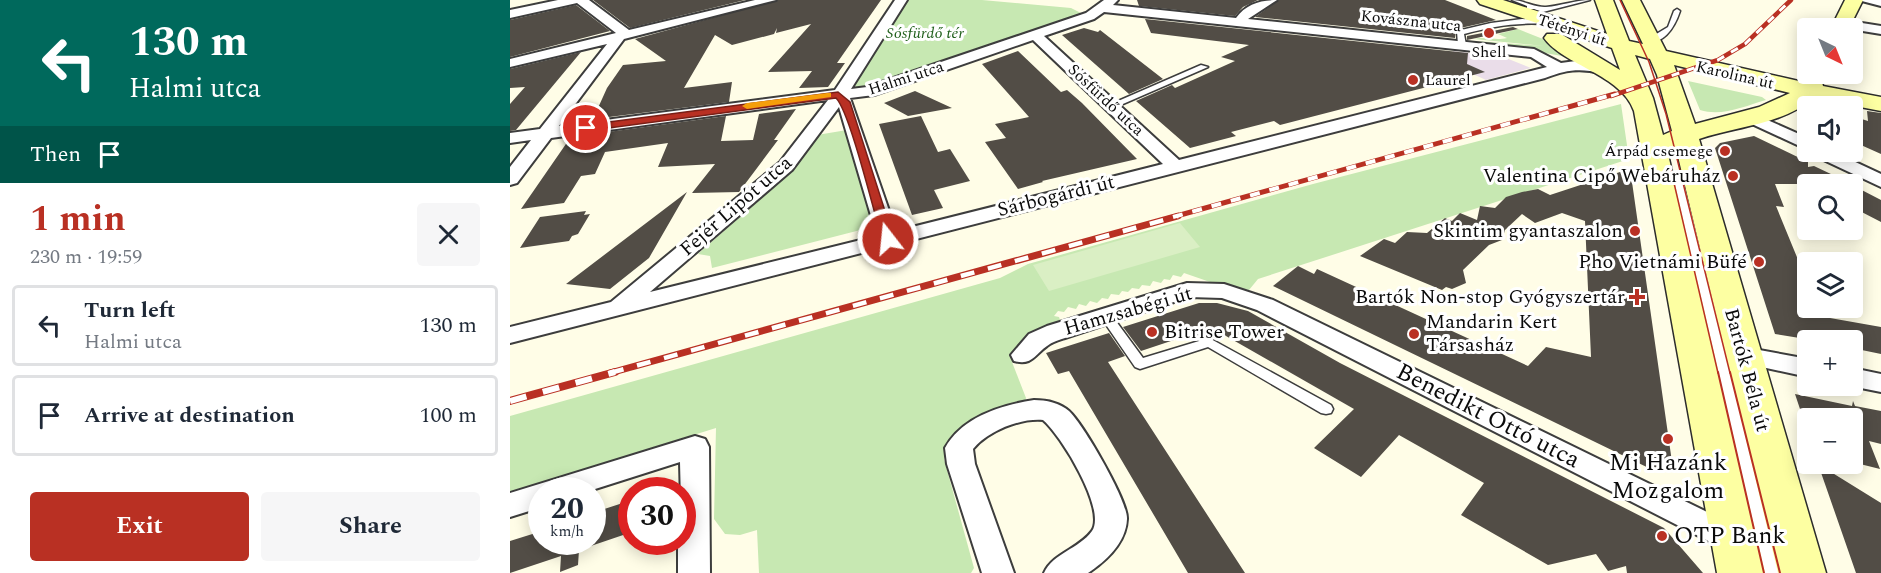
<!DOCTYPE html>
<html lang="en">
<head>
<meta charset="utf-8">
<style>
	body { margin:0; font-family:Spectral,serif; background:#f6f6f7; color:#1f2937; height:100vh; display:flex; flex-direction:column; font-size:22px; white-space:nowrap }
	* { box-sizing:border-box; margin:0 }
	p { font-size:20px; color:#747a83 }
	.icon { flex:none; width:33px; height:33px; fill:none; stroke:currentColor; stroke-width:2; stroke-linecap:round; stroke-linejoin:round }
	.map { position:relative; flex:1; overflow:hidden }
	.drawer { display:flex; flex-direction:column; background:#fff; width:510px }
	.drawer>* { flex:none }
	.top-card { background:#00695c; color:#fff; overflow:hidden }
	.needle { width:39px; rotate:137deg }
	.fabs { position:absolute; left:1287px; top:18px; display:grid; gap:12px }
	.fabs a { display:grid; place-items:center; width:66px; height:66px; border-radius:6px; background:#fff; box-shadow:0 3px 15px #0003; font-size:30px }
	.speed { position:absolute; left:18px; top:477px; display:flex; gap:12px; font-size:30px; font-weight:700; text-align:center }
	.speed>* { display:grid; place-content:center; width:78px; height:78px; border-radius:50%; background:#fff; box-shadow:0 3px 15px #0003; line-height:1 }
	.speed small { font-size:15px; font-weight:400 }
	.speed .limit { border:9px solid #d22; background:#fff; color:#111 }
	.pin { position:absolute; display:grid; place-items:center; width:51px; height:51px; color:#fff; margin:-26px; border:3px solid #fff; border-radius:50%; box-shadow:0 2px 6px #0007 }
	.me { position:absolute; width:66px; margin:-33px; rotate:344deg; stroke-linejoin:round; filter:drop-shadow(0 0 4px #0008) }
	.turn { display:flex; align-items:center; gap:21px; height:126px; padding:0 30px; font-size:27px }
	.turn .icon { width:78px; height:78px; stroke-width:2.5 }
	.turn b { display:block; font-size:42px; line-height:51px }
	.then { display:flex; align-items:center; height:57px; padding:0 30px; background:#0003; gap:12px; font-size:22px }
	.round { display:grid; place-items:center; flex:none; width:63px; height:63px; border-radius:6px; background:#f6f6f7 }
	.overview { display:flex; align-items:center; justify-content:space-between; height:102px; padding:0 30px }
	h1 { font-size:36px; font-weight:700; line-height:45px; color:#b93023 }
	.cta { display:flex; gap:12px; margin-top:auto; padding:12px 30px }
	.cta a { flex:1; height:69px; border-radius:6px; background:#b93023; color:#fff; font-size:24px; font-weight:700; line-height:69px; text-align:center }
	.cta a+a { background:#f6f6f7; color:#1f2937 }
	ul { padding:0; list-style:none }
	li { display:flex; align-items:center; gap:18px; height:81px; margin:0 12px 9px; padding:0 18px; border:3px solid #e0e1e3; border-radius:6px }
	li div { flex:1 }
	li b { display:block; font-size:22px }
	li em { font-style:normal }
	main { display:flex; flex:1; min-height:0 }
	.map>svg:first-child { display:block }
</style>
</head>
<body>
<main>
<section class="drawer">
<div class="top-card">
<div class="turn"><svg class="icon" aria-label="left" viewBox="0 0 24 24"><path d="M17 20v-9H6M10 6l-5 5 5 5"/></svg><div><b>130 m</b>Halmi utca</div></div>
<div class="then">Then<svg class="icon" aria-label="arrive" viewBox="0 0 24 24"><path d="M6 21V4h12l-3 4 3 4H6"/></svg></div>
</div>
<div class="overview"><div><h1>1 min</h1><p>230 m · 19:59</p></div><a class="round"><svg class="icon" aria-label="close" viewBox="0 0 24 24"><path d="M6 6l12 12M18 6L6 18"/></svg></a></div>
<ul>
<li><svg class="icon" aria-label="left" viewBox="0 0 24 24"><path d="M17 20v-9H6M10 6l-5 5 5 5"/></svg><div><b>Turn left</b><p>Halmi utca</p></div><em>130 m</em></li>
<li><svg class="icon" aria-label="arrive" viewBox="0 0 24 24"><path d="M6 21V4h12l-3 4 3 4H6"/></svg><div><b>Arrive at destination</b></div><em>100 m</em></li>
</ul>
<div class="cta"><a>Exit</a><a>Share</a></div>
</section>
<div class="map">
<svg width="1371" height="573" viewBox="0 0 1371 573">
	<rect width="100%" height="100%" fill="#fffde7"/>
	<path fill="#eadde9" d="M943 51 991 56 1021 68 976 80 941 64Z"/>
	<path fill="#c7e8b2" d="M396 0H472L561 8 573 14 362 89H345L340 85Z
		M1008 29 1033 39 1063 58 967 41 1034 46 964 39C976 36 985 41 997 38L988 34Z
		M1178 81 1252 97 1256 100C1235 106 1212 117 1190 110Z
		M1111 104 1119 159 748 279 739 290 700 282 674 273 671 277 663 275 660 280 654 279 651 283 643 281 640 286 632 285 629 289 622 288 618 292 612 291 609 295 601 294 598 299 592 298 587 303 580 301 576 306 569 304 566 309 558 307 554 312 548 311 544 316 549 317 551 323 505 352 502 362 516 398 514 404 448 432 438 444 434 459 464 568 461 573H249L247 530 230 535 215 534 204 519 206 428 0 492V416L490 278 518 264 803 184Z
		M337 130 366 226 202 268 200 256 188 254C232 214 273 185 307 135Z"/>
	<path fill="#daefc4" d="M670 223 690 247 539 291 523 265Z"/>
	<path fill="#524d46" d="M83 0H235L120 28Z
		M268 0H371L327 63H335L318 87 289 88 302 71 258 72 301 24 266 33 267 28 264 34 222 45 205 35 174 88 222 82 219 102 83 119 97 88 113 65 156 61 125 39Z
		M627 0H748L733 7 725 16 629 6Z
		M769 0H935L986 20 946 29 945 38 745 17Z
		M66 5 100 31 0 57V20Z
		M635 19 958 53 957 64 975 72 770 125 764 121 721 132 726 136 680 148 626 101 662 85 665 88 725 61 711 57 739 45 641 33Z
		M1003 27 1008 29 957 40V36Z
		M574 28 588 32 590 30 653 79 619 94 552 35Z
		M508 51 551 92 557 90 572 103 627 159 532 181 533 182 508 189 475 142 496 138 485 124 519 117 472 64Z
		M71 52 6 130 0 131V104L15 87 0 88V69Z
		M405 91 442 108 398 116 374 103Z
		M286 109 264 140H268L229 192 182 193 205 164 148 167 158 143 95 152 85 174 71 176 54 203 11 209 58 141 74 139 76 135 216 116 211 141 243 140 249 114Z
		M1357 111 1371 113V154L1342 141V116L1358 121Z
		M411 116 428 152 440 149 460 181 424 190 433 208 402 215 369 124Z
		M1244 136 1298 162V167L1304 166 1342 184H1265L1274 207 1266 206 1298 284V308H1300L1303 315 1371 327V354L1342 348V340H1302L1265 334 1205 148 1210 143Z
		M1110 172 1121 175 1163 469 1149 473 763 286 788 266 804 274 807 269 1018 366 1036 347 1081 357 1075 221 1052 213 1025 223 1012 214 995 230 992 240 979 245 953 270 956 283 942 289 936 287 932 290 850 256 874 239 885 243 897 232 917 233 935 218 942 221 950 213 967 220 970 206 985 208 996 197 1012 192 1028 189 1040 195Z
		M1342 185 1371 200V222L1342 207Z
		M177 192 139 258 100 289 56 284Z
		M76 211 74 215 80 214 68 234 62 236 59 241 10 248 30 217Z
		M689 303H707L738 311 830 363 1154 528 1193 573H1117L1116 566 1098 571 1086 554 1038 565 951 515 974 483 889 435 851 477 804 448 844 409 709 332 683 341 679 335 631 351 613 327Z
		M599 333 615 356 598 362 735 573H678L559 371 548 374 536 353Z
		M1285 394 1342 406 1343 401 1345 406 1371 411V444L1359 441 1370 469 1342 462V418H1293Z
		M1308 464 1371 503V573H1346Z
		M122 500V532L69 550 68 565 50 572 51 556 0 573V541L32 531V542H82V513Z"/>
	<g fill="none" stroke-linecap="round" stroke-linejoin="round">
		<defs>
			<path id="lane" d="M1002 0C1013 0 1025 8 1036 7 1051 6 1065 0 1080 0L1033 12 1024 9H1017V6Z
				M1167 9 1170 11C1165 26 1156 42 1138 43V39L1158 27 1164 11Z
				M1012 19 1034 20 1037 22 1034 24C1006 22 981 27 954 34L956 45 952 47 948 45 947 31 981 23Z
				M691 65 698 67 606 107 599 105Z
				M1152 165 1155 166 1174 184 1271 573H1253L1164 185 1147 168Z
				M596 312 600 313 633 358 699 338 821 405 823 409 821 413 816 414 811 413 698 347 630 369 625 367 590 316Z"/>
			<path id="street" d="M48 0H79L119 30 245 0H266L114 39 49 126 325 90 385 0H397L341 89 357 87 576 13 594 0H608L603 5 726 18C736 4 750 0 767 0L738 19 1024 49 1051 63 1073 60 1096 66 1098 69 1091 73C1069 68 1056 70 1035 78L0 343V327L101 302 270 162 318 100 41 138 7 183 0 185V167L21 140 0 143V133L30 129 97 44 0 67V59L106 33 67 3 0 18V10ZM594 12 1021 57 1037 67 669 160 534 36 584 19ZM523 40 653 164 386 231 340 98 364 95ZM329 107 367 236 140 292 282 170Z
				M1348 0H1371V6Z
				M1333 20 1371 26V34L1328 27V21Z
				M1237 111 1298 138V150L1231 119 1229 116Z
				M1302 152H1324L1371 174V187L1305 156Z
				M677 283 714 284 763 300 1236 531 1241 540 1236 549 1225 553 1214 549 747 310 712 298 679 297 555 338C549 340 542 342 537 346 524 355 522 366 504 361L501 355 519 334 537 326Z
				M1233 347 1298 359V377L1224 361 1221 355 1224 349Z
				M1342 368 1371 374V392L1341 386Z
				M524 400C536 400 550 403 559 411 573 424 618 501 617 519 616 543 596 561 578 573H534C543 553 569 549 582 531 597 510 551 435 533 420 510 418 478 431 463 449L465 464 504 573H472L437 464 435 448C452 417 491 405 524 400Z
				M185 436 195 439 199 447 200 573H168V542H172L170 462 82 490H32V507L0 517V493Z"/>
			<path id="secondary" d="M967 0H993L1097 34 1085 0H1103L1119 41 1133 44 1112 0H1130L1156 51 1293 82 1303 77 1311 79 1313 86 1371 97V111L1303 98C1275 124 1224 127 1189 139L1316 573H1268L1166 148 1157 150 1255 573H1207L1124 111C1112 75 1053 65 1034 38L1037 34H1051L1110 70 1102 48 970 4ZM1125 55 1140 59 1147 75 1162 131 1153 135 1143 98ZM1164 65 1280 93 1249 107 1185 124Z
				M1335 0H1353L1339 28H1321Z"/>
		</defs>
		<use href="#lane" stroke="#3d3d3d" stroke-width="3"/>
		<use href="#street" stroke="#3d3d3d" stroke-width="4"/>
		<use href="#secondary" stroke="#2c2c2c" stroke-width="3"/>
		<use href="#lane" fill="#fff" fill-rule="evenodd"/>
		<use href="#street" fill="#fff" fill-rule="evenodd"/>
		<use href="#secondary" fill="#fdffa2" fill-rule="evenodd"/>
		<path stroke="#b93023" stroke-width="1.5" d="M1110 0 1139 62 1156 114 1220 373
			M1161 170 1208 373"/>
		<path stroke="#b93023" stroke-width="2" d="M1208 372 1254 573
			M1220 372 1270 573"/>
		<defs>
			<path id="rail-far3" d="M1101 96 1208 60 1235 44 1281 0"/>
			<path id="rail-far2" d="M663 217 1105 94"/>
			<path id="rail-far1" d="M100 373 668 216"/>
			<path id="rail" d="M0 401 105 372"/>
		</defs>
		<use href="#rail-far3" stroke="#b93023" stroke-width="4.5"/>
		<use href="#rail-far2" stroke="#b93023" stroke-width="5"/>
		<use href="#rail-far1" stroke="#b93023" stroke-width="7"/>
		<use href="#rail" stroke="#b93023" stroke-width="8"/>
		<use href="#rail-far3" stroke="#fff" stroke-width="3" stroke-dasharray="8" stroke-linecap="butt"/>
		<use href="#rail-far2" stroke="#fff" stroke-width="4" stroke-dasharray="10" stroke-linecap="butt"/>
		<use href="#rail-far1" stroke="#fff" stroke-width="4.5" stroke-dasharray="14" stroke-linecap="butt"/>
		<use href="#rail" stroke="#fff" stroke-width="6" stroke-dasharray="17" stroke-linecap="butt"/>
	</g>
	<path fill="#b93023" stroke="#781f17" stroke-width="1.5" d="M328 92 340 102 384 239 382 241H374L372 239C364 213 340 112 326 98L76 131 71 128 76 125Z"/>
	<path fill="#f59e0b" d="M317 93H321V97L237 109 232 106 237 103Z"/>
	<g fill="#b93023" stroke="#fff" stroke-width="2">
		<circle cx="979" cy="33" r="6"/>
		<circle cx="903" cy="80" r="6"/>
		<circle cx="1215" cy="151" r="6"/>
		<circle cx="1223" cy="176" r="6"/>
		<circle cx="1125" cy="231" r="6"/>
		<circle cx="1249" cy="262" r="6"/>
		<path d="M1124 288h6v6h6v6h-6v6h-6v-6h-6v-6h6z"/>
		<circle cx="642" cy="332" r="6"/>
		<circle cx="904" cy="334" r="6"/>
		<circle cx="1158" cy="439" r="6"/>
		<circle cx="1152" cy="536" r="6"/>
	</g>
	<g text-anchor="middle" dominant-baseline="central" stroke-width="6" stroke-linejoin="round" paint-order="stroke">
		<g font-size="16" fill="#0a0a0a" stroke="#fff">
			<text transform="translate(901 21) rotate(6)">Kovászna utca</text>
			<text transform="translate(1062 30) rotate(18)">Tétényi út</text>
			<text transform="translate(1225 75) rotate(13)">Karolina út</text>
			<text transform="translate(396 78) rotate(-18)">Halmi utca</text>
			<text transform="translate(596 100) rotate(43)">Sósfürdő utca</text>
		</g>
		<g font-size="16" font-style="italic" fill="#21601c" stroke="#fff">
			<text x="415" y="33">Sósfürdő tér</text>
		</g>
		<g font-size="16" fill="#0a0a0a" stroke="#fff">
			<text x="979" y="52">Shell</text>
			<text x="915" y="80" text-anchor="start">Laurel</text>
			<text x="1203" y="151" text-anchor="end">Árpád csemege</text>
		</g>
		<g font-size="20" fill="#0a0a0a" stroke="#fff" text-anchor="end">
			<text x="1211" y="176">Valentina Cipő Webáruház</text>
			<text x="1113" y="231">Skintim gyantaszalon</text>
			<text x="1237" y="262">Pho Vietnámi Büfé</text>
			<text x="1115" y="297">Bartók Non-stop Gyógyszertár</text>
			<text x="916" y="322" text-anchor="start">Mandarin Kert<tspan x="916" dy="23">Társasház</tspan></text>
			<text x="654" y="332" text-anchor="start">Bitrise Tower</text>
		</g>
		<g font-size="20" fill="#0a0a0a" stroke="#fff">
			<text transform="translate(546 196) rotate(-14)">Sárbogárdi út</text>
			<text transform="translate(226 206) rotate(-41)">Fejér Lipót utca</text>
			<text transform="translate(618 311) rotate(-16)">Hamzsabégi út</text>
			<text transform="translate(1237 370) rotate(75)">Bartók Béla út</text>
		</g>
		<g font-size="24" fill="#0a0a0a" stroke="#fff">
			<text transform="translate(978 416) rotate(27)">Benedikt Ottó utca</text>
		</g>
		<g font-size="24" fill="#0a0a0a" stroke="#fff">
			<text x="1158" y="463">Mi Hazánk<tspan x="1158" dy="28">Mozgalom</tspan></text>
			<text x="1164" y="536" text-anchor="start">OTP Bank</text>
		</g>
	</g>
</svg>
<div class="fabs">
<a><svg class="needle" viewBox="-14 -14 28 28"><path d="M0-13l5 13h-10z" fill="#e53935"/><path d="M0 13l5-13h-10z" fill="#747a83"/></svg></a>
<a><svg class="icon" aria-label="sound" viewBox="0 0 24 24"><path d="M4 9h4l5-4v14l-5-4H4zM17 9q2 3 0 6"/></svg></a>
<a><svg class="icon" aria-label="search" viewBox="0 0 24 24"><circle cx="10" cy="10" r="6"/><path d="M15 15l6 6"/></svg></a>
<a><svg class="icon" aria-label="layers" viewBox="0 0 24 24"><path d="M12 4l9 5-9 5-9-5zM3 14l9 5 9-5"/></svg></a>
<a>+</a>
<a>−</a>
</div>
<div class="speed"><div>20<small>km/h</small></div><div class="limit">30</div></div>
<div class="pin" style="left:76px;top:128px;background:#d93025"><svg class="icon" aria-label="arrive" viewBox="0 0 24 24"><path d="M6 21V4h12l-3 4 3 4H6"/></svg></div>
<svg class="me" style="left:378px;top:239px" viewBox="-20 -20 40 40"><circle r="17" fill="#b93023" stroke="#fff" stroke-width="3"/><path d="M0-11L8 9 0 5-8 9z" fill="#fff"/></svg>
</div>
</main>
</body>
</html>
